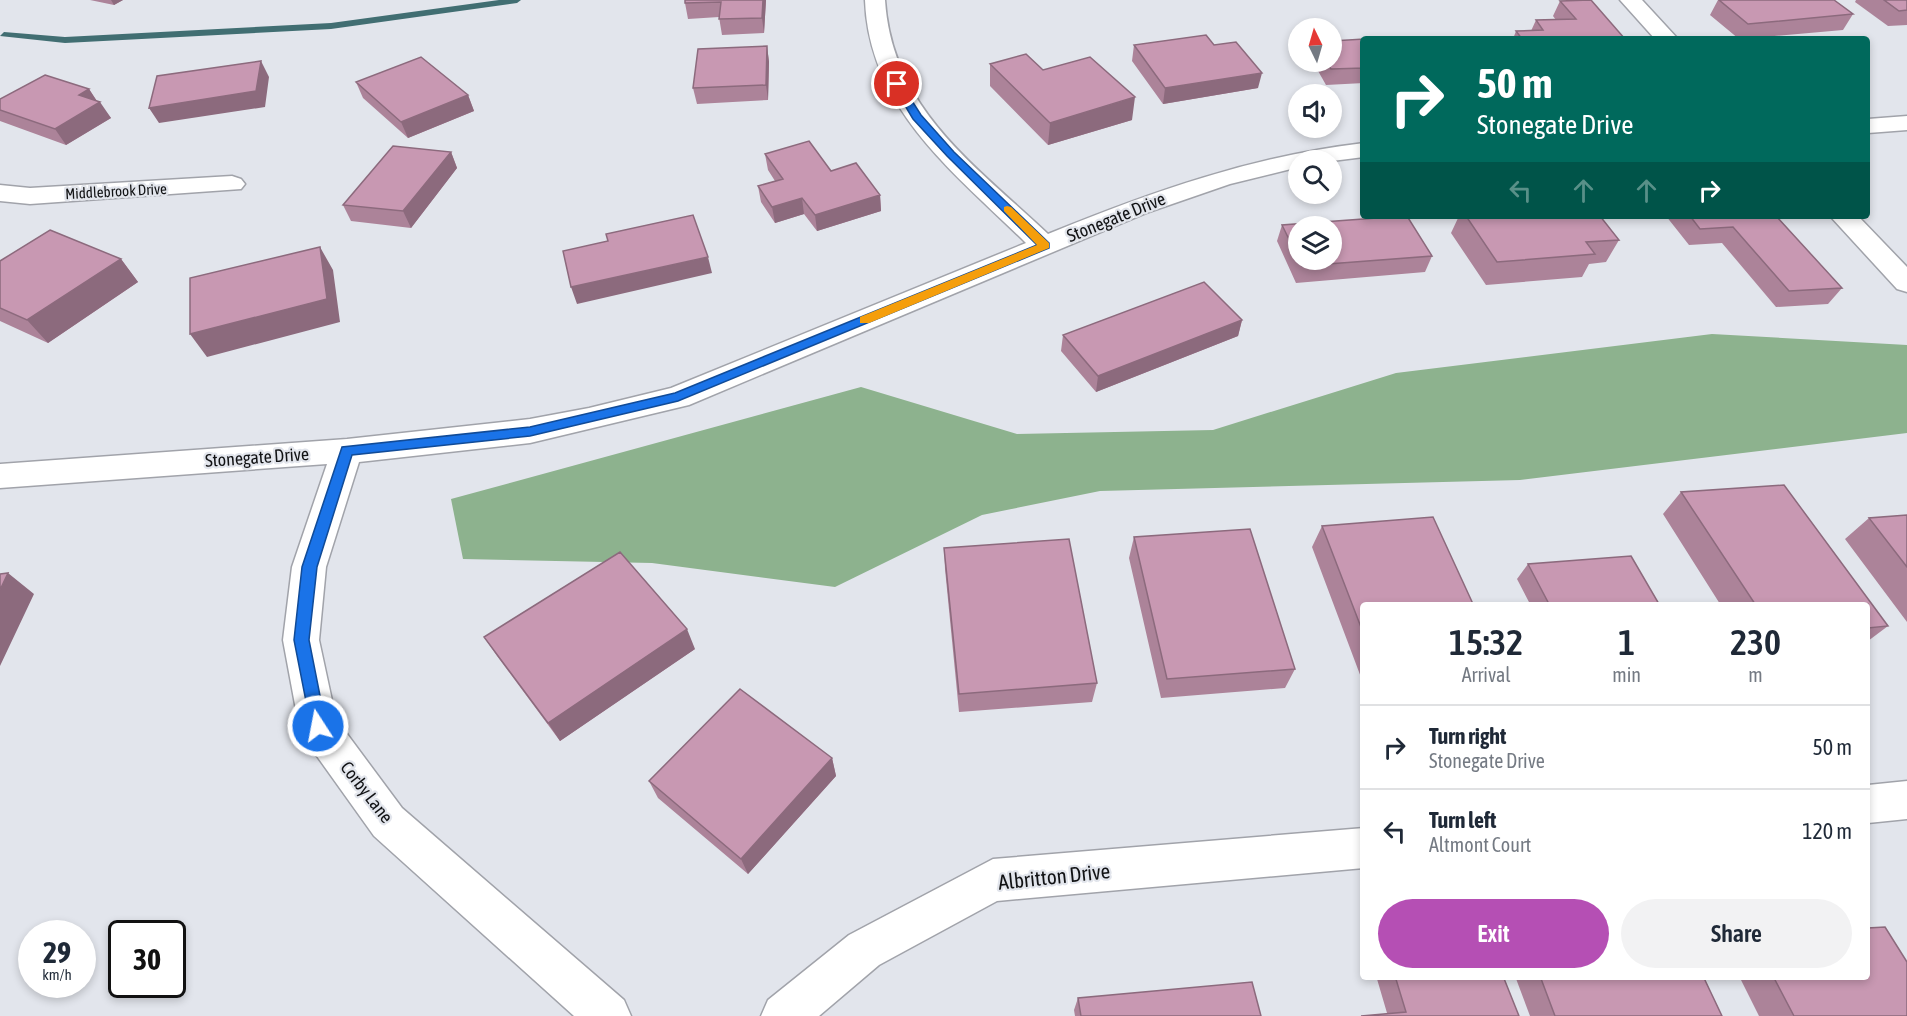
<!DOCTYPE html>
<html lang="en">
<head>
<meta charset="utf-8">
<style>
	body { margin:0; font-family:"Asap Condensed",sans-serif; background:#f2f2f3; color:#1f2937; height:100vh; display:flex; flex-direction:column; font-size:22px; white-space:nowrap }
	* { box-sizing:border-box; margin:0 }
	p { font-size:20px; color:#747a83 }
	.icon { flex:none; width:33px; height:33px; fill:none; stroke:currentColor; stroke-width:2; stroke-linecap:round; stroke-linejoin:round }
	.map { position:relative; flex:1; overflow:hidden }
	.side { position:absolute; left:1360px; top:602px; width:510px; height:378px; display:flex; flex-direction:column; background:#fff; border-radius:6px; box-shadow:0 3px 9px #0003 }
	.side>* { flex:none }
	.top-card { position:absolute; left:1360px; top:36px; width:510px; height:183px; border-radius:6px; box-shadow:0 3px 9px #0003; background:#00695c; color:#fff; overflow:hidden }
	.needle { width:39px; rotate:355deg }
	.fabs { position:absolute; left:1288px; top:18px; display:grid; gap:12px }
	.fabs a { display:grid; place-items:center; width:54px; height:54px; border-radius:50%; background:#fff; box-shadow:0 3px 9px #0003; font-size:30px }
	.speed { position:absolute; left:18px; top:920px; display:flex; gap:12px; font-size:30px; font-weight:700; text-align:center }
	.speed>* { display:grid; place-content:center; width:78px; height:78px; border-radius:50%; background:#fff; box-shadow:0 3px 9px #0003; line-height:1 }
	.speed small { font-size:15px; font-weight:400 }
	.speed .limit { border:3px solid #111; border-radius:9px; background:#fff; color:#111 }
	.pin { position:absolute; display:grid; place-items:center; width:51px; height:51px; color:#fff; margin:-26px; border:3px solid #fff; border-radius:50%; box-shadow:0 2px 6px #0007 }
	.me { position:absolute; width:66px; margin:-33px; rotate:349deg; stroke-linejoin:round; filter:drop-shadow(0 0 4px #0008) }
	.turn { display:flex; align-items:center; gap:21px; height:126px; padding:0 18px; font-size:27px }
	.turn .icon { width:78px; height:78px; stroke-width:2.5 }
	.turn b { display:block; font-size:42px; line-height:51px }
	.lanes { display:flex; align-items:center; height:57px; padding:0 18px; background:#0003; justify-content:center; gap:30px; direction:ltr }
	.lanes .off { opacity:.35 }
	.eta { display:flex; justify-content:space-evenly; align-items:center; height:102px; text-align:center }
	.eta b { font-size:36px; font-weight:600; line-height:42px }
	.button { display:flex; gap:12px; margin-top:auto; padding:12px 18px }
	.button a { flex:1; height:69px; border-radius:36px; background:#b54fb4; color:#fff; font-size:24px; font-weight:600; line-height:69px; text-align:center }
	.button a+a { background:#f2f2f3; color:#1f2937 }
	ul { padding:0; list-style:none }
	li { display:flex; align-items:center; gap:18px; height:84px; padding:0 18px; border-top:2px solid #e0e1e3 }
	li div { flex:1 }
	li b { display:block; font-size:22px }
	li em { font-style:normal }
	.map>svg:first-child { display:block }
</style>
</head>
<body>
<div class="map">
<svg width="1907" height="1016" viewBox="0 0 1907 1016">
	<rect width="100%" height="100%" fill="#e2e5ec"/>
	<path fill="#8db28e" d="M1712 334 1907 345V433L1520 480 1100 491 982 515 835 587 652 563 463 559 451 499 861 387 1017 434 1213 430 1396 373Z"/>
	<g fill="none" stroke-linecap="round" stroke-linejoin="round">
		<path fill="#416e72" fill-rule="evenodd" d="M499 0H521L517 3 331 29 65 43 0 36 4 32 65 37 331 23Z"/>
		<defs>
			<path id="minor" d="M865 0H885C892 109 975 165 1048 234 1151 192 1253 156 1364 143V157L1332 161 1299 160V167L1230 184 1146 213 689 405 530 443 359 462 326 567 319 640 336 719 402 808 624 1000 631 1016H574L374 836 304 738 299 726 283 640 292 567 327 464 0 488V464L347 439 530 419 589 408 671 388 1026 243C954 172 869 109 865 0Z
				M1620 0H1642L1678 39H1655Z
				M1907 116V130L1868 133V119Z
				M232 176 241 179 245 184 241 189 30 204 0 201V185L30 188Z
				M1830 216H1858L1907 267V292L1897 289Z
				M1907 781V819L1868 823V785Z
				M1364 828V868L997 901 879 965 819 1016H761L768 1000 849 935 993 859Z"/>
		</defs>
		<use href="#minor" stroke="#a1a3aa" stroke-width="3"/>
		<use href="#minor" fill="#fff" fill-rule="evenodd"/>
	</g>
	<path fill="#ac8399" d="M90 0H123L114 5Z
		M766 0 764 33 722 35 719 17 688 19 685 3Z
		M1718 0H1834L1853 14 1843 30 1739 39 1710 15Z
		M1856 0H1907V25L1888 26 1855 2Z
		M1560 1 1625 39H1513L1516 31H1531L1536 20H1556L1553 16Z
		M1364 39V83L1326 85 1313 62H1332Z
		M1134 45H1214L1258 88 1163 104 1132 61Z
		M767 46 769 62 768 100 697 104 693 88Z
		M990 64 1043 70 1132 120 1048 145 990 86Z
		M356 82 468 95 474 111 408 138 363 98Z
		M89 89 97 101 111 118 66 145 0 121V99Z
		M451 152 457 168 411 228 351 221 343 205Z
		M765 154 831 171 880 195 881 211 817 231 804 214 775 223 761 202 758 186 775 181 768 170Z
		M1459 216H1600L1619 240 1606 262 1589 264 1582 277 1486 285 1451 233Z
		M1666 216H1776L1842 288 1828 304 1776 307 1722 243 1689 245Z
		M1282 225 1432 256 1425 272 1296 283 1277 241Z
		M121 259 138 282 48 343 0 321V261Z
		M1242 320 1238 336 1096 392 1061 351 1063 335Z
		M1784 485 1888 626 1868 641V604H1720L1663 514 1681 492Z
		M1907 515V622L1845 539 1869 518Z
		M1322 526 1364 604V680H1362L1312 547Z
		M1134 537 1295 669 1285 688 1161 698 1129 558Z
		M944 548 1097 683 1092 702 959 712 945 569Z
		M1528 564 1659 604H1530L1517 579Z
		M484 637 695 649 560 741 497 656Z
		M832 758 836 776 748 874 658 798 649 781Z
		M1380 976H1503L1519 1016 1387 1013 1377 979Z
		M1515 976H1703L1722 1016H1530Z
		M1739 976H1868L1907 1016H1759Z
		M1078 998 1261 1016H1075L1074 1010Z"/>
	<path fill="#8c6a7d" d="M111 0H123L114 5Z
		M763 0H766L764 33 762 18Z
		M767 46 769 62 768 100 766 85Z
		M261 61 269 77 265 107 159 123 149 108Z
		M1262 73 1258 88 1163 104 1165 88Z
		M89 89 98 103 100 102 111 118 66 145 55 129 79 95Z
		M468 95 474 111 408 138 401 122Z
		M1135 97 1132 120 1048 145 1050 123Z
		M451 152 457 168 411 228 403 211Z
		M880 195 881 211 817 231 815 215Z
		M802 198 804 214 775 223 772 207Z
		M320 247 333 270 340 322 207 357 190 334Z
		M708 257 712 273 577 304 571 287Z
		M121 259 138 282 48 343 27 320Z
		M1242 320 1238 336 1096 392 1098 376Z
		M8 573 34 594 0 666V590Z
		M687 629 695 649 560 741 548 723Z
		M832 758 836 776 748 874 741 859Z"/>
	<path fill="#c898b2" stroke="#8c6a7d" stroke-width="1.5" fill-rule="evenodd" d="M685 0H763L762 18 719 19 721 2 685 3Z
		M1591 0 1625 39H1522L1516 31 1543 30 1536 20 1576 19 1560 1Z
		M1719 0H1834L1853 14 1748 24Z
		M1884 0H1907V10L1899 11Z
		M1206 35 1214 45 1236 42 1262 73 1165 88 1134 45Z
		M1415 37 1416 39H1373Z
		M1364 39V68L1331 69 1326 62H1332V41Z
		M767 46 766 85 693 88 698 49Z
		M1026 54 1043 70 1090 57 1135 97 1050 123 990 64Z
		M421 57 468 95 401 122 356 82Z
		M261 61 256 91 149 108 157 76Z
		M45 75 89 89 79 95 100 102 55 129 0 110V99Z
		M809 141 831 171 856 163 880 195 815 215 802 198 772 207 758 186 783 179 765 154Z
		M393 146 451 152 403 211 343 205Z
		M693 215 708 257 571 287 563 251 608 241 606 234Z
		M1404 216H1407L1432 256 1302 266 1282 225ZM1299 226H1332V260H1299Z
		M1466 216H1600L1619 240 1586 242 1595 254 1497 262Z
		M1690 216H1776L1842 288 1789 291 1733 227 1700 229Z
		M50 230 121 259 27 320 0 308V261Z
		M320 247 327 299 190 334V278Z
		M1204 282 1242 320 1098 376 1063 335Z
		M1784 485 1888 626 1868 628V604H1755L1681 492Z
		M1907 515V567L1869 518Z
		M1433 517 1473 604H1364V635L1322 526Z
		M1250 529 1295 669 1167 679 1134 537Z
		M1069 539 1097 683 959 694 944 548Z
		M620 552 687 629 548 723 484 637Z
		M1631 556 1659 604H1549L1528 564Z
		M8 573 0 590V574Z
		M740 689 832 758 741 859 649 781Z
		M1885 927 1907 962V1016H1794L1773 976H1868V928Z
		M1395 976H1503L1519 1016H1361L1406 1012Z
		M1540 976H1703L1722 1016H1555Z
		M1252 982 1261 1016H1081L1078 998Z"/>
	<path fill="#1a73e8" stroke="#114b97" stroke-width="1.5" d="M893 82H900L921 115 954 152 1049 243V248L678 401 530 436 352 455 317 567 309 640 326 726 324 732 318 734 312 732 294 640 302 567 342 447 530 427 675 393 1037 245 947 156 913 119 892 84Z"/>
	<path fill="#f59e0b" d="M1007 206 1011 207 1049 243V248L869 323H860V317L1037 245 1004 211V207Z"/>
	<g text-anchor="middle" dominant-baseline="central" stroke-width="4.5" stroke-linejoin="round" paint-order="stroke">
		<g font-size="15" fill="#111214" stroke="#e2e5ec">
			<text transform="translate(116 191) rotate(-3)">Middlebrook Drive</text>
		</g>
		<g font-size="18" fill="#111214" stroke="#e2e5ec">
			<text transform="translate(1116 217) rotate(-22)">Stonegate Drive</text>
			<text transform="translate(257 457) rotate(-4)">Stonegate Drive</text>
			<text transform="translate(367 792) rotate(52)">Corby Lane</text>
		</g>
		<g font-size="21" fill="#111214" stroke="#e2e5ec">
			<text transform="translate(1054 876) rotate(-6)">Albritton Drive</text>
		</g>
	</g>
</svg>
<div class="fabs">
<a><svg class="needle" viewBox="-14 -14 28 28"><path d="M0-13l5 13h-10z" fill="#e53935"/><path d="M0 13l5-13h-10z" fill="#747a83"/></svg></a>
<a><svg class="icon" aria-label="sound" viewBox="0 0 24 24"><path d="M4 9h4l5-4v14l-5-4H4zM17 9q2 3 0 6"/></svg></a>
<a><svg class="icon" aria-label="search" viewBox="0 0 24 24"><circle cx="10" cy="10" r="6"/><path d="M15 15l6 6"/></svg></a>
<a><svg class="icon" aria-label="layers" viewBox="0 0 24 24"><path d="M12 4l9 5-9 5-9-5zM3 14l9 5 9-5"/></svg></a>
</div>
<div class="speed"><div>29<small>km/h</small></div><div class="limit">30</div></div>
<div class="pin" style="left:897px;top:84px;background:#d93025"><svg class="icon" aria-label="arrive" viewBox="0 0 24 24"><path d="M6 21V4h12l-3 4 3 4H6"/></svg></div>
<svg class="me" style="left:318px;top:726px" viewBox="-20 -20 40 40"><circle r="17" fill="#1a73e8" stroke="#fff" stroke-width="3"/><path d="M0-11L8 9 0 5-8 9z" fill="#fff"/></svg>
<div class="top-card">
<div class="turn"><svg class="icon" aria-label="right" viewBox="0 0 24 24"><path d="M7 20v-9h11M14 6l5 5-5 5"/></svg><div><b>50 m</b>Stonegate Drive</div></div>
<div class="lanes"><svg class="icon off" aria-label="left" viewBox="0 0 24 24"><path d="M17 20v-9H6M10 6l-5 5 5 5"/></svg><svg class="icon off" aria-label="ahead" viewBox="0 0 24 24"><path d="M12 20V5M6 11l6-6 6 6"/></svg><svg class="icon off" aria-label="ahead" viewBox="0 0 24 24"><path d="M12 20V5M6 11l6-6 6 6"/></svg><svg class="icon" aria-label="right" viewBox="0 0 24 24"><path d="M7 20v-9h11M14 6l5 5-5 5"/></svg></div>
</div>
<section class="side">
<div class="eta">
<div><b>15:32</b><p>Arrival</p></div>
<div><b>1</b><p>min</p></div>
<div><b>230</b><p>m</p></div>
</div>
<ul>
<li><svg class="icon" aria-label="right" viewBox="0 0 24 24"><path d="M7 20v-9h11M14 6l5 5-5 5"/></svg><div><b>Turn right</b><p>Stonegate Drive</p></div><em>50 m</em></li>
<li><svg class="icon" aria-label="left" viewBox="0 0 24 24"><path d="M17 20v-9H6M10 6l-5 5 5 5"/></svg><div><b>Turn left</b><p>Altmont Court</p></div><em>120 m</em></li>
</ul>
<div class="button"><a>Exit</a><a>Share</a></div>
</section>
</div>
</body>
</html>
